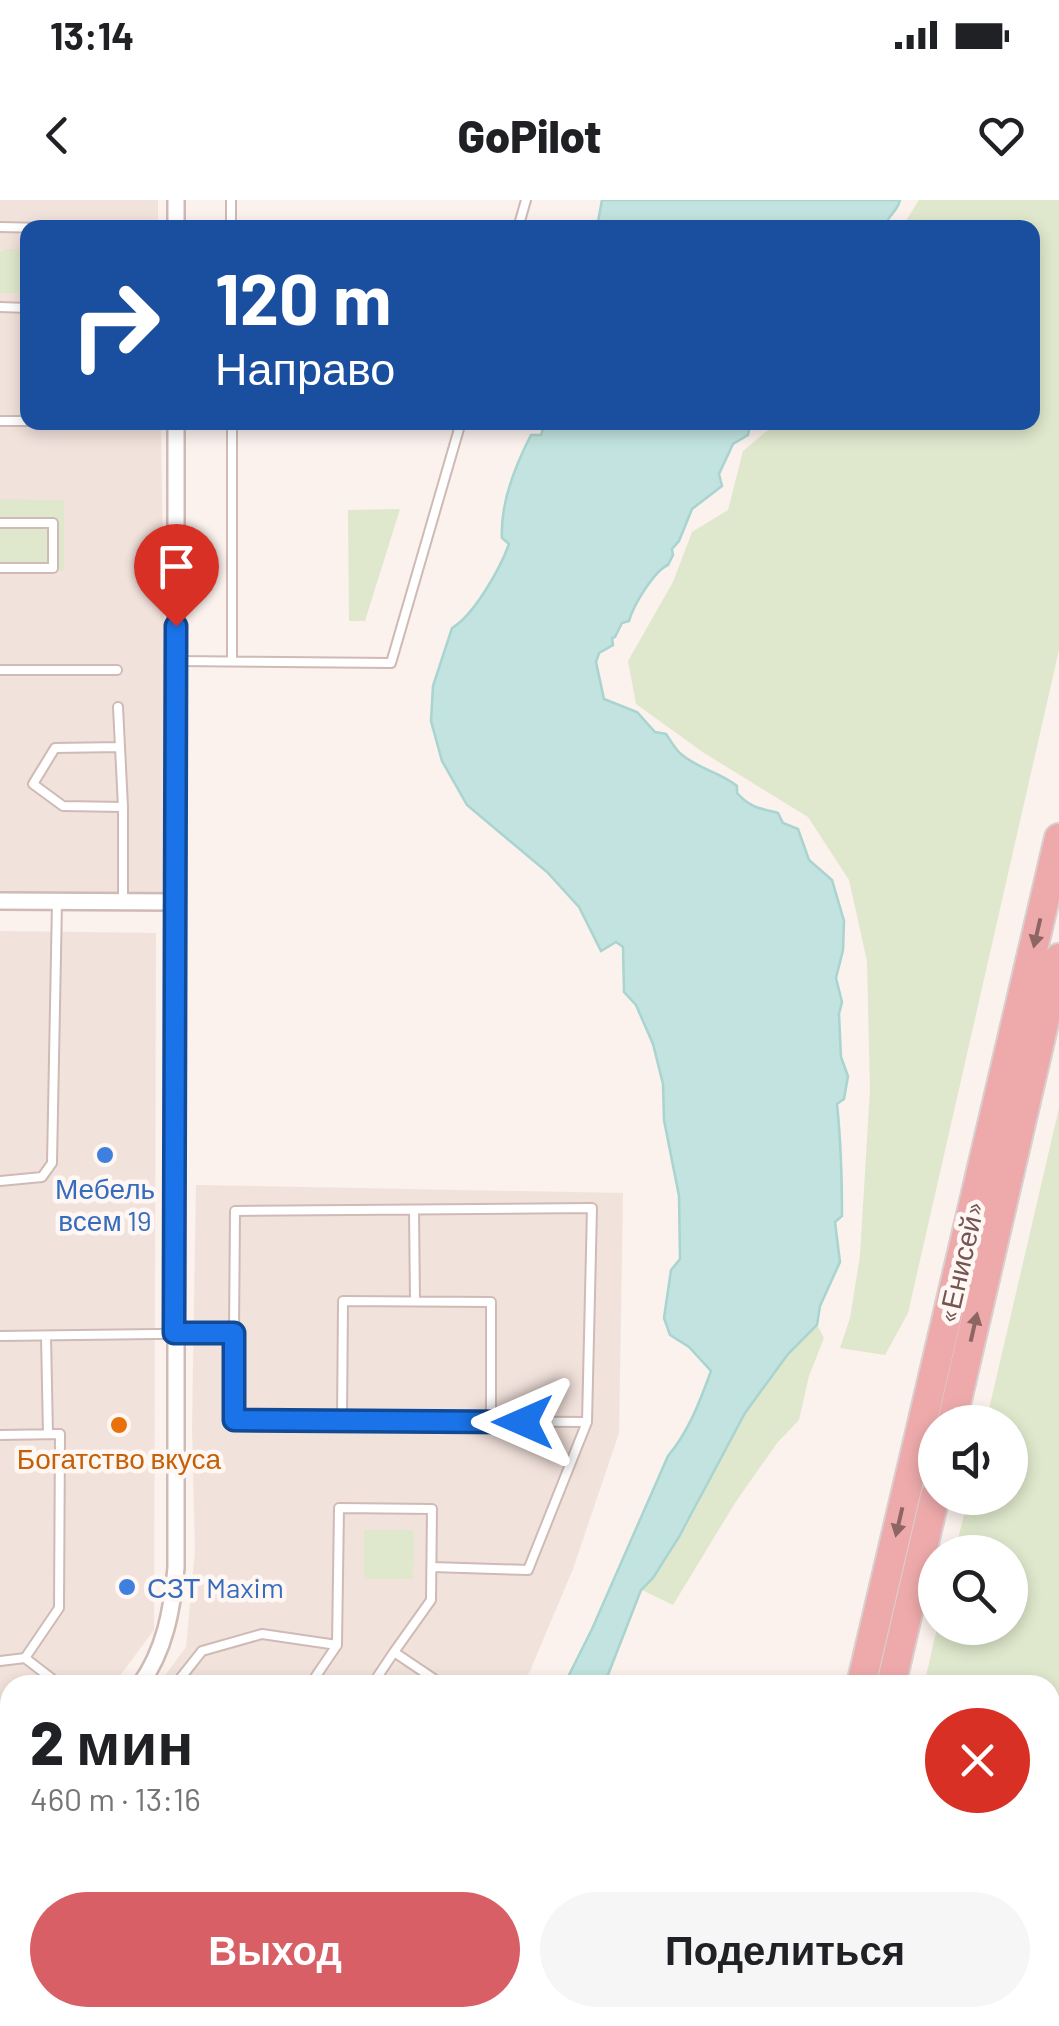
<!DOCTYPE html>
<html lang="ru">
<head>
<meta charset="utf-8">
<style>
	body { margin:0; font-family:Barlow,sans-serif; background:#f6f6f6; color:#202124; height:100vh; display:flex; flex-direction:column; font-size:38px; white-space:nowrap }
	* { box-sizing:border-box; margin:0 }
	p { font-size:32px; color:#757577 }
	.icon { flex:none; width:55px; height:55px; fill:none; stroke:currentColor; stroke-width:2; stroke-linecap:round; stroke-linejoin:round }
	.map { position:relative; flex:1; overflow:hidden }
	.drawer { position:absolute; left:0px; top:1475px; width:1060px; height:352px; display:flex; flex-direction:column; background:#fff; border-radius:30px 30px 0 0; box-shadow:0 5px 15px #0003 }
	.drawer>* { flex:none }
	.hud { position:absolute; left:20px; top:20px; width:1020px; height:210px; border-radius:20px; box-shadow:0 5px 15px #0003; background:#1a4fa0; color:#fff; overflow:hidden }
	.buttons { position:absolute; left:918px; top:1205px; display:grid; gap:20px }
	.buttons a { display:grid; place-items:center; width:110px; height:110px; border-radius:50%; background:#fff; box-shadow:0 5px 15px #0003; font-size:50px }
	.pin { position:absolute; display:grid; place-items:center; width:85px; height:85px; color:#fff; margin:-102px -42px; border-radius:50% 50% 50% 0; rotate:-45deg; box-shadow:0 0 10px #0007 }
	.pin .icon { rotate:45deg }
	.me { position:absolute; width:110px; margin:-55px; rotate:270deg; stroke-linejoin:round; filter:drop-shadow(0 0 8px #0008) }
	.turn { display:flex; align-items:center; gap:35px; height:210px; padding:0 30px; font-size:45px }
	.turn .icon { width:130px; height:130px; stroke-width:2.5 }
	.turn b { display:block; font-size:70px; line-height:85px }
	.round { display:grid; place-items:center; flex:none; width:105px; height:105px; border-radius:52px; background:#f6f6f6 }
	.summary { display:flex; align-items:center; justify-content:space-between; height:170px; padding:0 30px }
	h1 { font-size:60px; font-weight:800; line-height:75px }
	.button { display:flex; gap:20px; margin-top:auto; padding:20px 30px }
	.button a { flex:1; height:115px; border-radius:60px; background:#d85f65; color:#fff; font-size:40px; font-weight:800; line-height:115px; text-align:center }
	.button a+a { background:#f6f6f6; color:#202124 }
	.status { display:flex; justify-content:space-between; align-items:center; height:70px; padding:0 50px; background:#fff; direction:ltr }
	.status svg { height:28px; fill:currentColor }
	header { display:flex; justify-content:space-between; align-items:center; height:130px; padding:0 30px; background:#fff; font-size:45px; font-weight:800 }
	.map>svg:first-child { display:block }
</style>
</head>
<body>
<div class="status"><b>13:14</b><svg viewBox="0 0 49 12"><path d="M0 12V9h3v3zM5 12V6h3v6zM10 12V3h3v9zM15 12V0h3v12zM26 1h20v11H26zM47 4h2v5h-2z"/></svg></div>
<header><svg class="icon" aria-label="back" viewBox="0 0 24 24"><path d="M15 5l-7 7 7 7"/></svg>GoPilot<svg class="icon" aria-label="heart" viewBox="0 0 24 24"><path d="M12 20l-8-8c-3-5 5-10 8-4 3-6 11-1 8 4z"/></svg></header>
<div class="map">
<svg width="1059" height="1826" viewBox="0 0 1059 1826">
	<rect width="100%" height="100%" fill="#fbf1ed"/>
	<path fill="#f2e2dc" d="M0 0H158V27L28 28V222L161 223 168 695 0 693Z
		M0 731 156 733 154 1430 113 1485H10V1621L0 1634Z
		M196 985 623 993 619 1233 573 1369 530 1471 520 1485H158L186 1447 195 1351 192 1228Z"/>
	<path fill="#dfe8cc" d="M919 0H1059V450L908 1113 885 1155 840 1148 850 1118 860 1056 870 889 867 761 849 680 808 617 704 553 636 504 628 461 673 382 692 332 728 310 743 251 768 230 772 223 1032 222V28L902 27Z
		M5 49H21L27 54V93H0V53Z
		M0 299 64 300V371L0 372Z
		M400 309 365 421H349L348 310Z
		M1059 908V1826H844L846 1818H1050V1485H924L937 1428H1010V1352H955L968 1298H1010V1222H986Z
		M817 1125 824 1138 809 1176 799 1220 777 1243 735 1303 673 1405 642 1390C680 1350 703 1292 728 1243 750 1198 782 1159 817 1125Z
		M364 1330H414L413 1379H364Z"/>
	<path fill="#c2e3df" stroke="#a9d4cf" stroke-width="2.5" d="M602 0H900C897 13 888 14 885 27H597Z
		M545 223H756L750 225 748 235 733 244 719 274 722 286 692 309 679 341 672 349 673 355 668 365C654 371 633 406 629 421L622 423 615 437 612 438 613 445 599 453 596 462 604 499 637 512 655 532 666 534C671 541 675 549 681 554 698 569 720 572 737 586V593C751 608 759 608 778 613L783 623 798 629 809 660 832 680 844 721 843 750 836 778 842 802 839 814 841 857 848 876 844 899 837 904C841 942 842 979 842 1016L835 1022 840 1062 820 1106 817 1125 788 1154 745 1213 679 1337 653 1378 641 1390 604 1485H564L592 1429 668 1256C689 1231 700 1201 711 1171L689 1147 670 1135 664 1118 671 1070 680 1059 679 996 664 920 663 884 653 844 636 805 624 792 623 747 616 742 601 751 579 707 547 672 467 605 442 561 431 521 433 486 452 428C474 415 500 369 509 344L502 338C500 303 515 266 531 235H541Z"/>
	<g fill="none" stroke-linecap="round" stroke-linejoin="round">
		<defs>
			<path id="lane" d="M231 0V28
				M0 27 47 28
				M518 28 526 0
				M0 107 28 108
				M0 221H28
				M232 222V461
				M0 323H53V368H0
				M176 461 391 463 461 222
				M0 470H117
				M118 507 123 607 63 606 33 584 55 548 120 547
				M123 607V701
				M0 981 42 977 52 963 57 702
				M414 1010 415 1101
				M234 1133 235 1011 592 1008 587 1222 528 1370 432 1367
				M0 1136 234 1133V1220L587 1222
				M46 1136 48 1234
				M342 1221 343 1101 491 1102V1221
				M0 1235 60 1234 59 1408 25 1458
				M337 1445 339 1308 432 1309 431 1400 394 1452
				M0 1461 25 1458 60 1485
				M175 1485 202 1451 262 1434 337 1445 316 1476 329 1485
				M372 1485 394 1452 443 1485
				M10 1564 2 1574 10 1580"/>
			<path id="street" d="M176 0V28
				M0 701 176 702
				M140 1485C165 1450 172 1410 176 1368V222
				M0 1672 10 1658"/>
			<path id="highway" d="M952 1222 1059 758
				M861 1485 1059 638
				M891 1485 935 1296
				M778 1826 780 1818
				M807 1826 810 1818"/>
		</defs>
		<use href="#lane" stroke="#cfbab5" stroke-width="12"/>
		<use href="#street" stroke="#cfbab5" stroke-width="20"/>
		<use href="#highway" stroke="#d8cfce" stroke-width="32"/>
		<use href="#lane" stroke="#fff" stroke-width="8"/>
		<use href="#street" stroke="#fff" stroke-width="15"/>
		<use href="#highway" stroke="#eeaaab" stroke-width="28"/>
	</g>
	<defs><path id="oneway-solid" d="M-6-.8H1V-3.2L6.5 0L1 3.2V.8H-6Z" transform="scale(2.5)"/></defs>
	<g fill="#8d6563">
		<use href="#oneway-solid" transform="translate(1037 733) rotate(103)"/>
		<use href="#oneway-solid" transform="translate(974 1127) rotate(-77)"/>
		<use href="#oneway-solid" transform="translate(899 1322) rotate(103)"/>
	</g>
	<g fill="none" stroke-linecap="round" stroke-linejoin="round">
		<defs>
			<path id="route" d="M176 426 174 1133H234V1220L523 1222"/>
		</defs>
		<use href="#route" stroke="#114b97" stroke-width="25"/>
		<use href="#route" stroke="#1a73e8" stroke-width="18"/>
	</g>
	<g fill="#3f7fe0" stroke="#fef7f3" stroke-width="4">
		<circle cx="105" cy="955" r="10"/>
		<circle cx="127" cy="1387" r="10"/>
	</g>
	<circle fill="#e8710a" stroke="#fef7f3" stroke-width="4" cx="119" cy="1225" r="10"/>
	<g text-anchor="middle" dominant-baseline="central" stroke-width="9" stroke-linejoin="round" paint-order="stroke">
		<g font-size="28" fill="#366cbe" stroke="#fef7f3">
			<text x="105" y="988">Мебель<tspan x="105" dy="32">всем 19</tspan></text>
			<text x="147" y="1387" text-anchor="start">СЗТ Maxim</text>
		</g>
		<g font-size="28" fill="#755451" stroke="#fef7f3">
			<text transform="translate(960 1062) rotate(-77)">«Енисей»</text>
		</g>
		<g font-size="28" fill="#c56008" stroke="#fef7f3">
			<text x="119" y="1258">Богатство вкуса</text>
		</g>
	</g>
</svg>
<div class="buttons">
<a><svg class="icon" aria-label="sound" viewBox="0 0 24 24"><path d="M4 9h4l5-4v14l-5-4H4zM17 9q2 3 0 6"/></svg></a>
<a><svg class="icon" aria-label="search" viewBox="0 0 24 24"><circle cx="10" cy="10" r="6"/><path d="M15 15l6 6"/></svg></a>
</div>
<div class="pin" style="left:176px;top:426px;background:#d93025"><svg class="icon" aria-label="arrive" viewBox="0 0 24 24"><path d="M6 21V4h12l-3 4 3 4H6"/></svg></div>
<svg class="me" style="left:523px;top:1222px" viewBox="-20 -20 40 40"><path d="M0-17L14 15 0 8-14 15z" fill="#1a73e8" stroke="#fff" stroke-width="4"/></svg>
<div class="hud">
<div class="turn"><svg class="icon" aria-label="right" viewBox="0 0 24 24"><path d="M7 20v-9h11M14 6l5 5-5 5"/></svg><div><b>120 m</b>Направо</div></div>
</div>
<section class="drawer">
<div class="summary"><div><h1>2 мин</h1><p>460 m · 13:16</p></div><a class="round" style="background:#d93025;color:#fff"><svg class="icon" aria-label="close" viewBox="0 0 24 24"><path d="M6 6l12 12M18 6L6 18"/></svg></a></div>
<div class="button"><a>Выход</a><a>Поделиться</a></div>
</section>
</div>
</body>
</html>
